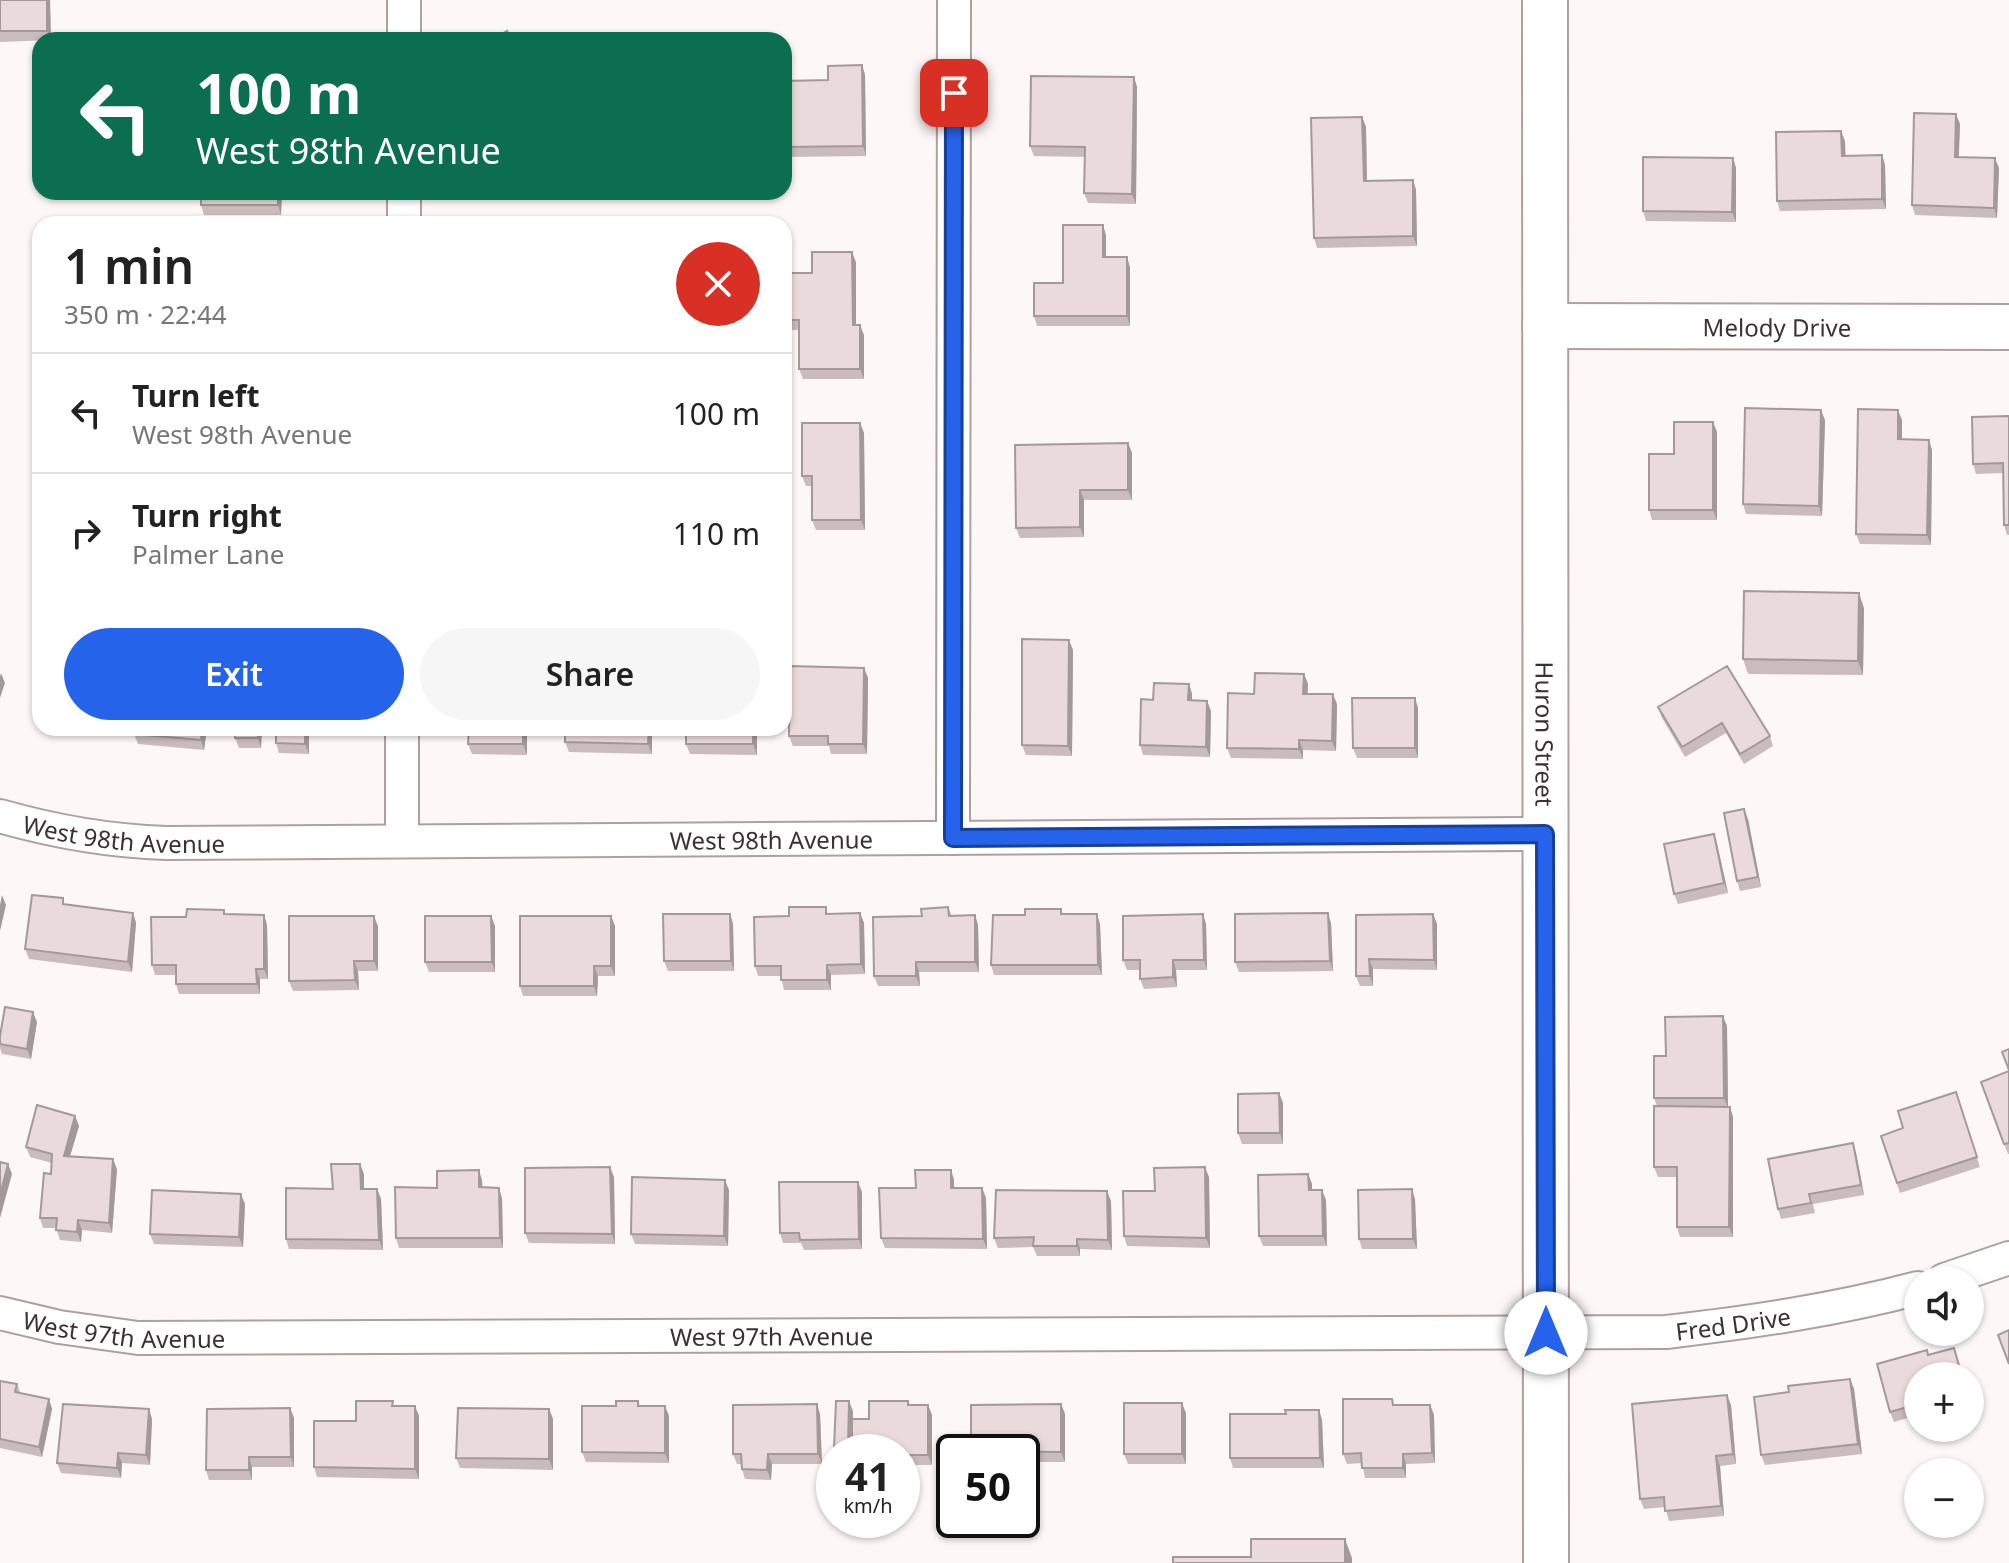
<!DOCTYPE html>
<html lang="en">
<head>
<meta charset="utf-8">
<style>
	body { margin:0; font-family:"Noto Sans",sans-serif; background:#f6f6f6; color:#222; height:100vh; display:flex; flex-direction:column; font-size:30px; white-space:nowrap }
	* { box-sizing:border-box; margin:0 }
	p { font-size:26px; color:#767676 }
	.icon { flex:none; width:44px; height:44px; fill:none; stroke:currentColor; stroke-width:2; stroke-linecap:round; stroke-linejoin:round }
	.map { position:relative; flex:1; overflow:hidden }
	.drawer { position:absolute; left:32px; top:216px; width:760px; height:520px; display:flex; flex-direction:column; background:#fff; border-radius:24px; box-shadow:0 2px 6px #0004 }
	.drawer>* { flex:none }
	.hud { position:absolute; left:32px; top:32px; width:760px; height:168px; border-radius:24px; box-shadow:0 2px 6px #0004; background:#0b6e4f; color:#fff; overflow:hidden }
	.fabs { position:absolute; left:1904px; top:1266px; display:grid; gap:16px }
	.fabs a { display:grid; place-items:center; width:80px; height:80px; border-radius:50%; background:#fff; box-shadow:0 2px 6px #0004; font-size:40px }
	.speed { position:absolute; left:816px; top:1434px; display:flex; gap:16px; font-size:40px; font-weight:700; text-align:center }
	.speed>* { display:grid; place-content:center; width:104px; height:104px; border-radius:50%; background:#fff; box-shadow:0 2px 6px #0004; line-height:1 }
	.speed small { font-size:20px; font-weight:400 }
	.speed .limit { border:4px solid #111; border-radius:12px; background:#fff; color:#111 }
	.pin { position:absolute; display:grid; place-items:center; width:68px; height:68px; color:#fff; margin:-34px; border-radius:16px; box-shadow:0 4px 12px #0006 }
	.me { position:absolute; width:88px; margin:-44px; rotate:0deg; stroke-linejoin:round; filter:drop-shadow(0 0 6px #0008) }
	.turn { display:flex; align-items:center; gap:28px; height:168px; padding:0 32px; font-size:36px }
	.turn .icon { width:104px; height:104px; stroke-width:2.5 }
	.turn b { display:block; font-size:56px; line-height:68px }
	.round { display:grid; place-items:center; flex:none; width:84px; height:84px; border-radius:42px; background:#f6f6f6 }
	.overview { display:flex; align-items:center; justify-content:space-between; height:136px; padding:0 32px }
	h1 { font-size:48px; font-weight:600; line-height:60px }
	.cta { display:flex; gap:16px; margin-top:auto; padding:16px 32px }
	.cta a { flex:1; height:92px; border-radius:48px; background:#2563eb; color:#fff; font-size:32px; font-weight:600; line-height:92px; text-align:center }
	.cta a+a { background:#f6f6f6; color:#222 }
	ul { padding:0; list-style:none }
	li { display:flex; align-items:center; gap:24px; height:120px; padding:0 32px; border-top:2px solid #e0e0e0 }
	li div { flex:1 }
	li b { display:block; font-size:30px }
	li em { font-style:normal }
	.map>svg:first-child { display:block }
</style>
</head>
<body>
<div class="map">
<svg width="2009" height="1563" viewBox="0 0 2009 1563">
	<rect width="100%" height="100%" fill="#fef7f7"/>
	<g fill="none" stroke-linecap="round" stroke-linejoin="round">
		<defs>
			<g id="street">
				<path d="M404 40V0"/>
				<path d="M404 224V192"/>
				<path id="s1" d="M0 816C56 832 107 841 166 843L1545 834"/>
				<path d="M953 838 954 0"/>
				<path d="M402 841V728"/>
				<path d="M1944 1280 2009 1258"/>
				<path id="s2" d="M0 1313 59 1327 138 1338 1666 1332C1752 1322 1835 1310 1918 1288"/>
			</g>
			<g id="secondary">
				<path id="s3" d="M1545 0 1546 1563"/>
				<path id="s4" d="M1545 326 2009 327"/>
			</g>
		</defs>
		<use href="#street" stroke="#afa0a0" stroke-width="36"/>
		<use href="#secondary" stroke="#afa0a0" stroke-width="48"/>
		<use href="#street" stroke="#fff" stroke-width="32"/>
		<use href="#secondary" stroke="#fff" stroke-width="44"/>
	</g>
	<path fill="#cabbbc" d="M0 0H50L51 40 0 42Z
		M862 65 865 75 866 156 784 157V81L828 80Z
		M1134 77 1137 87 1136 204 1088 203 1084 193 1085 157 1034 156 1030 146Z
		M1362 117 1366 127 1367 181 1413 180 1416 190 1417 246 1317 248 1314 238Z
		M1960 124 1959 157 1999 168 1997 218 1915 215 1912 205Z
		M1845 141V155H1882L1885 165 1886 209 1780 211 1777 201Z
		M1733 158 1736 168V222L1646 221 1643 211Z
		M201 192H282L281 215H204L201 205Z
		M1106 235V257L1130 267V326H1037L1034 316Z
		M856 262V325L864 335V379H803L799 369V330H792L789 320 812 273Z
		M2009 416V535H2007L2004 525 2003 473 1976 474 1973 464Z
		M1825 420 1822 516 1746 514 1743 504Z
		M1902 420V439L1932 450 1931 545 1860 544 1856 534Z
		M1713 422 1717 432V520H1652L1649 510 1674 454Z
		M860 423 864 433 865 530H816L812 520V486H806L802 476Z
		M1128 443 1132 453V500H1084V537L1020 538 1016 528Z
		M1864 608 1863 675 1748 674 1743 659Z
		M1073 650 1072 756 1026 755 1022 745Z
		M1727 666 1770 736 1773 746 1744 764 1726 733 1685 757 1662 718 1658 707Z
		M864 668 868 678 867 754H831L829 746H793L789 736Z
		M1304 674 1308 684 1307 694 1337 704 1336 751 1303 750V759L1231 758 1227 748 1254 694Z
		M1189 684 1192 694V700L1207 701 1211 711 1210 757 1143 755 1140 745 1153 700Z
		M1415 698 1418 708V758H1357L1353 748Z
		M207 728 204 750 138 744 134 734Z
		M235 728H262L261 748H239L235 738Z
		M309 728V754L279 753 276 743Z
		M469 728H527V755L472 754 468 744Z
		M565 728H652V754L569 752 565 742Z
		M686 728H757V755L690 754 686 744Z
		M1748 819 1761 887 1740 891 1737 881Z
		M1714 834 1717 844 1728 893 1678 904 1674 894Z
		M65 904 133 913 136 923 132 972 29 959 25 949Z
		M948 907 952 916 975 915 978 925 979 972H919L920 986H878L874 976 922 916Z
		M1061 909 1063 914 1100 924 1102 975H994L991 965 1025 915Z
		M224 910 225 914 264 915 267 925 268 979H260V994H179L176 984V975H155L152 965 186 917Z
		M860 913 864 923 865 974 831 975V990H784L781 976H758L755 966 789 916Z
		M730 914 733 924 734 971H668L664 961Z
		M1433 914 1437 924V970L1373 969V986H1360L1356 976V915Z
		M491 916 495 926V972H429L425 962Z
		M611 916 615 926V976H598L597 996H523L520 986Z
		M1331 923 1333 971 1239 972 1235 962Z
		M1206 924 1207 970H1176L1177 987 1144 989 1140 979V970H1127L1123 960Z
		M378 926V971H358L359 990 293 991 289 981Z
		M37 1022 31 1059 2 1054 0 1048V1036Z
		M1727 1026 1728 1107H1730L1733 1117V1237H1680L1677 1227V1177H1658L1654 1167 1657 1106 1654 1098 1666 1056Z
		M2009 1071V1154H2008L1981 1082Z
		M1956 1092 1980 1167 1900 1193 1881 1136 1903 1128Z
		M1279 1093 1283 1103V1144H1242L1238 1133Z
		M75 1116 79 1126 70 1156 117 1169 112 1233 82 1230 81 1242 60 1240 56 1228H43L40 1218 51 1174 52 1163 30 1157 26 1147Z
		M1853 1143 1856 1153 1864 1195 1813 1204 1815 1213 1781 1219 1778 1209Z
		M951 1170 954 1180V1188H982L986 1198 987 1249 885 1248 881 1238 916 1188Z
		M364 1174V1189H377L381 1199 383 1250 289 1249 286 1239 333 1189Z
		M1308 1174 1312 1184V1190L1326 1200 1327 1246H1263L1259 1236Z
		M614 1177 615 1244 529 1243 525 1233Z
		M1209 1177 1210 1248 1127 1246 1124 1236 1155 1191Z
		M482 1180V1187L502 1198 503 1248H399L396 1238 437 1188Z
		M729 1190 728 1246 635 1244 631 1234Z
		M862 1192V1249L804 1250 801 1243H783L780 1233Z
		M1415 1199 1417 1249H1362L1359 1239Z
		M1111 1201 1112 1250 1080 1249V1256H1037L1033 1247 998 1248 994 1238Z
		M245 1204 243 1247 154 1244 150 1234Z
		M1954 1348 1963 1376H1918V1415L1894 1422 1890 1412 1927 1350 1929 1355Z
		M1850 1379 1854 1389 1862 1454 1765 1465 1761 1455 1789 1392Z
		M0 1381 17 1384 21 1394 49 1399 52 1409 42 1457 0 1448Z
		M638 1401 640 1406H665L669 1416V1463L586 1462 582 1452 616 1406Z
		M908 1401 910 1405H928L932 1415V1465H902V1452H836L834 1448 853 1411V1419H869Z
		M1970 1403 1974 1418 1970 1419Z
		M1061 1404 1065 1414V1462H1022V1452H971V1405Z
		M1394 1405H1430L1434 1415 1435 1463 1406 1464V1478H1365L1362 1463 1347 1464 1343 1454Z
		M1731 1405 1736 1464 1720 1466 1724 1516 1669 1521 1665 1507 1644 1509 1640 1499Z
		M394 1406H415L419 1416V1479L317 1477 314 1467 356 1421Z
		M290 1408 294 1418V1467H252V1480H209L206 1470Z
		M549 1409 553 1419V1470L460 1468 456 1458Z
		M1319 1410 1322 1420 1324 1468H1233L1230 1458 1286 1414Z
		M1186 1413V1464H1128L1124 1454Z
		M820 1414 822 1464H772L771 1480 745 1479 742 1469V1464H737L733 1454Z
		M152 1419 150 1465 122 1463 121 1478 61 1473 57 1463Z"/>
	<path fill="#a49999" d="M47 0H50L51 40 47 31Z
		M862 65 865 75 866 156 863 146Z
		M1134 77 1137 87 1136 204 1132 194Z
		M1956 114 1960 124 1958 167 1955 157Z
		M1362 117 1366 127 1367 191 1364 181Z
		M1841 131 1845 141 1846 166 1842 156Z
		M1882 155 1885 165 1886 209 1882 199Z
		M1733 158 1736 168V222L1732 212Z
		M1995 158 1999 168 1997 218 1994 208Z
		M1413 180 1416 190 1417 246 1413 236Z
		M278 192H282L281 215 278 205Z
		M1103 225 1106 235V267L1103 257Z
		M852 252 856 262V335L853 325Z
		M1127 257 1130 267V326L1127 316Z
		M860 325 864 335V379L860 369Z
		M1821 410 1825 420 1822 516 1819 506Z
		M1898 410 1902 420V449L1898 439Z
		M1713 422 1717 432V520L1713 510Z
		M860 423 864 433 865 530 861 520Z
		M1929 440 1932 450 1931 545 1927 535Z
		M1128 443 1132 453V500L1128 490Z
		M1080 490 1084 500V537L1080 527Z
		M1859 593 1864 608 1863 675 1858 661Z
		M1069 640 1073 650 1072 756 1068 746Z
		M864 668 868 678 867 754 863 744Z
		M1 673 5 683 0 698V677Z
		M1304 674 1308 684 1307 704 1303 694Z
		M1189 684 1192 694V710L1188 700Z
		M1333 694 1337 704 1336 751 1332 741Z
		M1415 698 1418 708V758L1415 748Z
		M1207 701 1211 711 1210 757 1206 747Z
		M202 728H207L204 750 201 740Z
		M258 728H262L261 748 258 738Z
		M305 728H309V754L305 744Z
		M523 728H527V755L523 744Z
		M649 728H652V754L648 744Z
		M753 728H757V755L753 744Z
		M1299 740 1303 750V759L1299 749Z
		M1744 809 1748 819 1761 887 1758 877Z
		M1714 834 1717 844 1728 893 1724 883Z
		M2 895 6 905 0 931V905Z
		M133 913 136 923 132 972 128 962Z
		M860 913 864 923 865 974 861 964Z
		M1328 913 1331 923 1333 971 1330 961Z
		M730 914 733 924 734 971 731 961Z
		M1097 914 1100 924 1102 975 1098 965Z
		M1203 914 1206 924 1207 970 1204 960Z
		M1433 914 1437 924V970L1434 960Z
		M264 915 267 925 268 979 264 969Z
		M975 915 978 925 979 972 975 962Z
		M374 916 378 926V971L374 961Z
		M491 916 495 926V972L492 962Z
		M611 916 615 926V976L611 966Z
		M1369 959 1373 969V986L1370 976Z
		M1173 960 1176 970 1177 987 1173 977Z
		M354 961 358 971 359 990 355 980Z
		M916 962 919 972 920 986 916 976Z
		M827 965 831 975V990L827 980Z
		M594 966 598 976 597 996 594 986Z
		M256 969 260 979V994L257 984Z
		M33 1012 37 1022 31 1059 27 1049Z
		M1723 1016 1727 1026 1728 1108 1724 1098Z
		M1279 1093 1283 1103V1144L1280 1133Z
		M1730 1107 1733 1117V1237L1729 1227Z
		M75 1116 79 1126 67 1166 64 1156Z
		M1853 1143 1856 1153 1864 1195 1861 1185Z
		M113 1159 117 1169 112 1233 109 1223Z
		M8 1164 12 1174 0 1218V1195Z
		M360 1164 364 1174V1199L361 1189Z
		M610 1167 614 1177 615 1244 612 1234Z
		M1205 1167 1209 1177 1210 1248 1206 1238Z
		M479 1170 482 1180 483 1197 479 1187Z
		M951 1170 954 1180V1198L951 1188Z
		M1308 1174 1312 1184V1200L1309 1190Z
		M725 1180 729 1190 728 1246 724 1236Z
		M858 1182 862 1192V1249L859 1239Z
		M499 1188 502 1198 503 1248 500 1238Z
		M982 1188 986 1198 987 1249 983 1239Z
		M377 1189 381 1199 383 1250 379 1240Z
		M1412 1189 1415 1199 1417 1249 1413 1239Z
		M1322 1190 1326 1200 1327 1246 1323 1236Z
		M1107 1191 1111 1201 1112 1250 1108 1240Z
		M241 1194 245 1204 243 1247 239 1237Z
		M78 1220 82 1230 81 1242 77 1232Z
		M1077 1239 1080 1249V1256L1077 1246Z
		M1850 1379 1854 1389 1862 1454 1858 1444Z
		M1727 1395 1731 1405 1736 1464 1733 1454Z
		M49 1399 52 1409 42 1457 39 1447Z
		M849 1401 853 1411 852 1452H849L848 1448Z
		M1182 1403 1186 1413V1464L1182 1454Z
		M817 1404 820 1414 822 1464 818 1454Z
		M1061 1404 1065 1414V1462L1061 1452Z
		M928 1405 932 1415V1465L928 1455Z
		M1430 1405 1434 1415 1435 1463 1432 1453Z
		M415 1406 419 1416V1479L415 1469Z
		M665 1406 669 1416V1463L665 1453Z
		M290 1408 294 1418V1467L291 1457Z
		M149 1409 152 1419 150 1465 146 1455Z
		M549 1409 553 1419V1470L549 1459Z
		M1319 1410 1322 1420 1324 1468 1320 1458Z
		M118 1453 122 1463 121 1478 117 1468Z
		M768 1454 772 1464 771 1480 767 1470Z
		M1403 1454 1406 1464V1478L1403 1468Z
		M1716 1456 1720 1466 1724 1516 1721 1506Z
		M249 1457 252 1467V1480L249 1470Z
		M1345 1539 1352 1558V1563H1345Z"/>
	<path fill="#ebdadb" stroke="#a49999" stroke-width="2" d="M0 0H47V31H0Z
		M507 31 512 40H492Z
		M862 65 863 146 784 147V81L828 80V66Z
		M1031 76 1134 77 1132 194 1084 193 1085 147 1030 146Z
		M1914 113 1956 114 1955 157 1995 158 1994 208 1912 205Z
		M1362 117 1364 181 1413 180V236L1314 238 1311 118Z
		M1841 131 1842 156 1882 155V199L1777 201 1776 132Z
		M1643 157 1733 158 1732 212 1643 211Z
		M201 192H278V205H201Z
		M1063 225H1103V257H1127V316H1034V283H1063Z
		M812 252H852L853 325H860V369H799V320H789V273H812Z
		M1745 408 1821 410 1819 506 1743 504Z
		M1858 409 1898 410V439L1929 440 1927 535 1856 534Z
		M2009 416V525H2004L2003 463 1973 464 1972 417Z
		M1674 422H1713V510H1649V454H1674Z
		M802 423H860L861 520H812V476H802Z
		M1128 443V490H1080V527L1016 528 1015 445Z
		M1744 591 1859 593 1858 661 1743 659Z
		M1022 639 1069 640 1068 746 1022 745Z
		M790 666 864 668 863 744H828V736H789Z
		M1727 666 1770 736 1740 754 1722 723 1682 747 1658 707Z
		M1255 673 1304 674 1303 694H1333L1332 741 1299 740V749L1227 748 1228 693 1254 694Z
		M1154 683 1189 684 1188 700 1207 701 1206 747 1140 745 1141 699 1153 700Z
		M1352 698H1415V748H1353Z
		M134 728H202L201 740 134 734Z
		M235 728H258V738H235Z
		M276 728H305V744L276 743Z
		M469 728H523V744H468Z
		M565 728H649L648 744 565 742Z
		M686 728H753V744H686Z
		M1744 809 1758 877 1737 881 1724 813Z
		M1714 834 1724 883 1674 894 1664 844Z
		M32 895 63 898V904L133 913 128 962 25 949Z
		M789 907H826V914L860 913 861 964 827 965V980H781V966H755L754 917 789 916Z
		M948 907 949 916 975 915V962H916V976H874L873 917 922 916 921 909Z
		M187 909 224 910V914L264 915V969H256L257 984H176V965H152L151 917H186Z
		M1025 909H1061V914H1097L1098 965H991L993 915H1025Z
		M1328 913 1330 961 1235 962V914Z
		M663 914H730L731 961H664Z
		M1203 914 1204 960H1173V977L1140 979V960H1123V916Z
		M1433 914 1434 960 1369 959 1370 976H1356V915Z
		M289 916H374V961H354L355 980 289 981Z
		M425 916H491L492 962H425Z
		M520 916H611V966H594V986H520Z
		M5 1007 33 1012 27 1049 0 1044V1036Z
		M1723 1016 1724 1098H1654V1056H1666L1665 1017Z
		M2009 1049V1070L2002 1052Z
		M2009 1071V1143L2004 1144 1981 1082Z
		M1956 1092 1977 1157 1897 1183 1881 1136 1903 1128 1898 1111Z
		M1279 1093 1280 1133H1238V1094Z
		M37 1105 75 1116 64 1156 113 1159 109 1223 78 1220 77 1232 56 1230 57 1218H40L44 1173 51 1174 52 1154 26 1147Z
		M1654 1106 1730 1107 1729 1227H1677V1167H1654Z
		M1853 1143 1861 1185 1809 1194 1811 1203 1778 1209 1768 1159Z
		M0 1162 8 1164 0 1195Z
		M331 1164H360L361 1189H377L379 1240 286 1239V1188L333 1189Z
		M610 1167 612 1234 525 1233V1168Z
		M1205 1167 1206 1238 1124 1236 1123 1191H1155L1154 1168Z
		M479 1170V1187L499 1188 500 1238H396L395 1187 437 1188V1171Z
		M915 1170H951V1188H982L983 1239 881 1238 879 1188H916Z
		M1308 1174 1309 1190H1322L1323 1236H1259L1258 1175Z
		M632 1177 725 1180 724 1236 631 1234Z
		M779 1182H858L859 1239 800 1240 799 1233H780Z
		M1412 1189 1413 1239H1359L1358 1190Z
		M152 1190 241 1194 239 1237 150 1234Z
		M996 1190 1107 1191 1108 1240 1077 1239V1246H1033L1034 1237 994 1238Z
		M2009 1330V1364L1998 1335Z
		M1954 1348 1962 1376H1918V1404L1890 1412 1877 1364 1927 1350 1928 1355Z
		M1850 1379 1858 1444 1761 1455 1754 1397 1789 1392 1788 1386Z
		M0 1381 17 1384 15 1392 49 1399 39 1447 0 1439Z
		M1727 1395 1733 1454 1716 1456 1721 1506 1665 1511 1664 1497 1640 1499 1632 1404Z
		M1343 1399H1392L1393 1405H1430L1432 1453 1403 1454V1468H1362L1361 1453 1343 1454Z
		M356 1401H393L392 1406H415V1469L314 1467V1421H356Z
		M616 1401H638V1406H665V1453L582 1452V1406H616Z
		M836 1401H849L848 1448H834Z
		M869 1401H908V1405H928V1455H902V1452H852V1419H869Z
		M1124 1403H1182V1454H1124Z
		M63 1404 149 1409 146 1455 118 1453 117 1468 57 1463Z
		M817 1404 818 1454H768L767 1470 742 1469 741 1454H733V1405Z
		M1061 1404V1452L971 1451V1405Z
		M290 1408 291 1457H249V1470H206L207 1409Z
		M458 1408 549 1409V1459L456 1458Z
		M1285 1410H1319L1320 1458H1230V1414H1286Z
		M1251 1539H1345V1563H1173V1557H1251Z"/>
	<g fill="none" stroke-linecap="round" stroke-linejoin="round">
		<defs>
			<path id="route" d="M954 93 953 838 1545 834 1546 1333"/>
		</defs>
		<use href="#route" stroke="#184099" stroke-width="20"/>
		<use href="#route" stroke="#2563eb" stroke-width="14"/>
	</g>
	<g text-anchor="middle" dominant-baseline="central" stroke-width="8" stroke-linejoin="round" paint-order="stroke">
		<g font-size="24" fill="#393233" stroke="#fff">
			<text stroke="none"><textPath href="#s4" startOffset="232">Melody Drive</textPath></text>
			<text stroke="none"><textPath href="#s3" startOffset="734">Huron Street</textPath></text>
			<text stroke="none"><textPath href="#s1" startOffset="126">West 98th Avenue</textPath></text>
			<text stroke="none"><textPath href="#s1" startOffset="774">West 98th Avenue</textPath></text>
			<text stroke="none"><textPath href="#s2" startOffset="1736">Fred Drive</textPath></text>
			<text stroke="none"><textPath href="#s2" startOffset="126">West 97th Avenue</textPath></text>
			<text stroke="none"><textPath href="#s2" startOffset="774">West 97th Avenue</textPath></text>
		</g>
	</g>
</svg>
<div class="fabs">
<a><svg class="icon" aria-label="sound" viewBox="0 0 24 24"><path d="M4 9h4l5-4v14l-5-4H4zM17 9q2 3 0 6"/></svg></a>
<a>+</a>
<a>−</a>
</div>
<div class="speed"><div>41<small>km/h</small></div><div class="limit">50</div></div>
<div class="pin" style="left:954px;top:93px;background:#d93025"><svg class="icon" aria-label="arrive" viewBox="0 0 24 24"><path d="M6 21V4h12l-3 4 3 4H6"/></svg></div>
<svg class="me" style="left:1546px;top:1333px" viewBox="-20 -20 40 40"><circle r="19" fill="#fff"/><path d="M0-13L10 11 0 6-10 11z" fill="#2563eb"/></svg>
<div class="hud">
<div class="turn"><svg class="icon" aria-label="left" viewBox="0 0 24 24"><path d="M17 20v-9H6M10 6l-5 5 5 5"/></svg><div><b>100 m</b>West 98th Avenue</div></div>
</div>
<section class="drawer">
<div class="overview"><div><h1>1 min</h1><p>350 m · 22:44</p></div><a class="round" style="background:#d93025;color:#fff"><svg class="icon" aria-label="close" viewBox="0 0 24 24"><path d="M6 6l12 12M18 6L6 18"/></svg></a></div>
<ul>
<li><svg class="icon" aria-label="left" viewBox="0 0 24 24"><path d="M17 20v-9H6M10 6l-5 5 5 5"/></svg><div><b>Turn left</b><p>West 98th Avenue</p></div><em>100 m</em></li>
<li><svg class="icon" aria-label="right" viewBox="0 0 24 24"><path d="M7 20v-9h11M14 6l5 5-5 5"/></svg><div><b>Turn right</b><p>Palmer Lane</p></div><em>110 m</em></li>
</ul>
<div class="cta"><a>Exit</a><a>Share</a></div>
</section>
</div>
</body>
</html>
